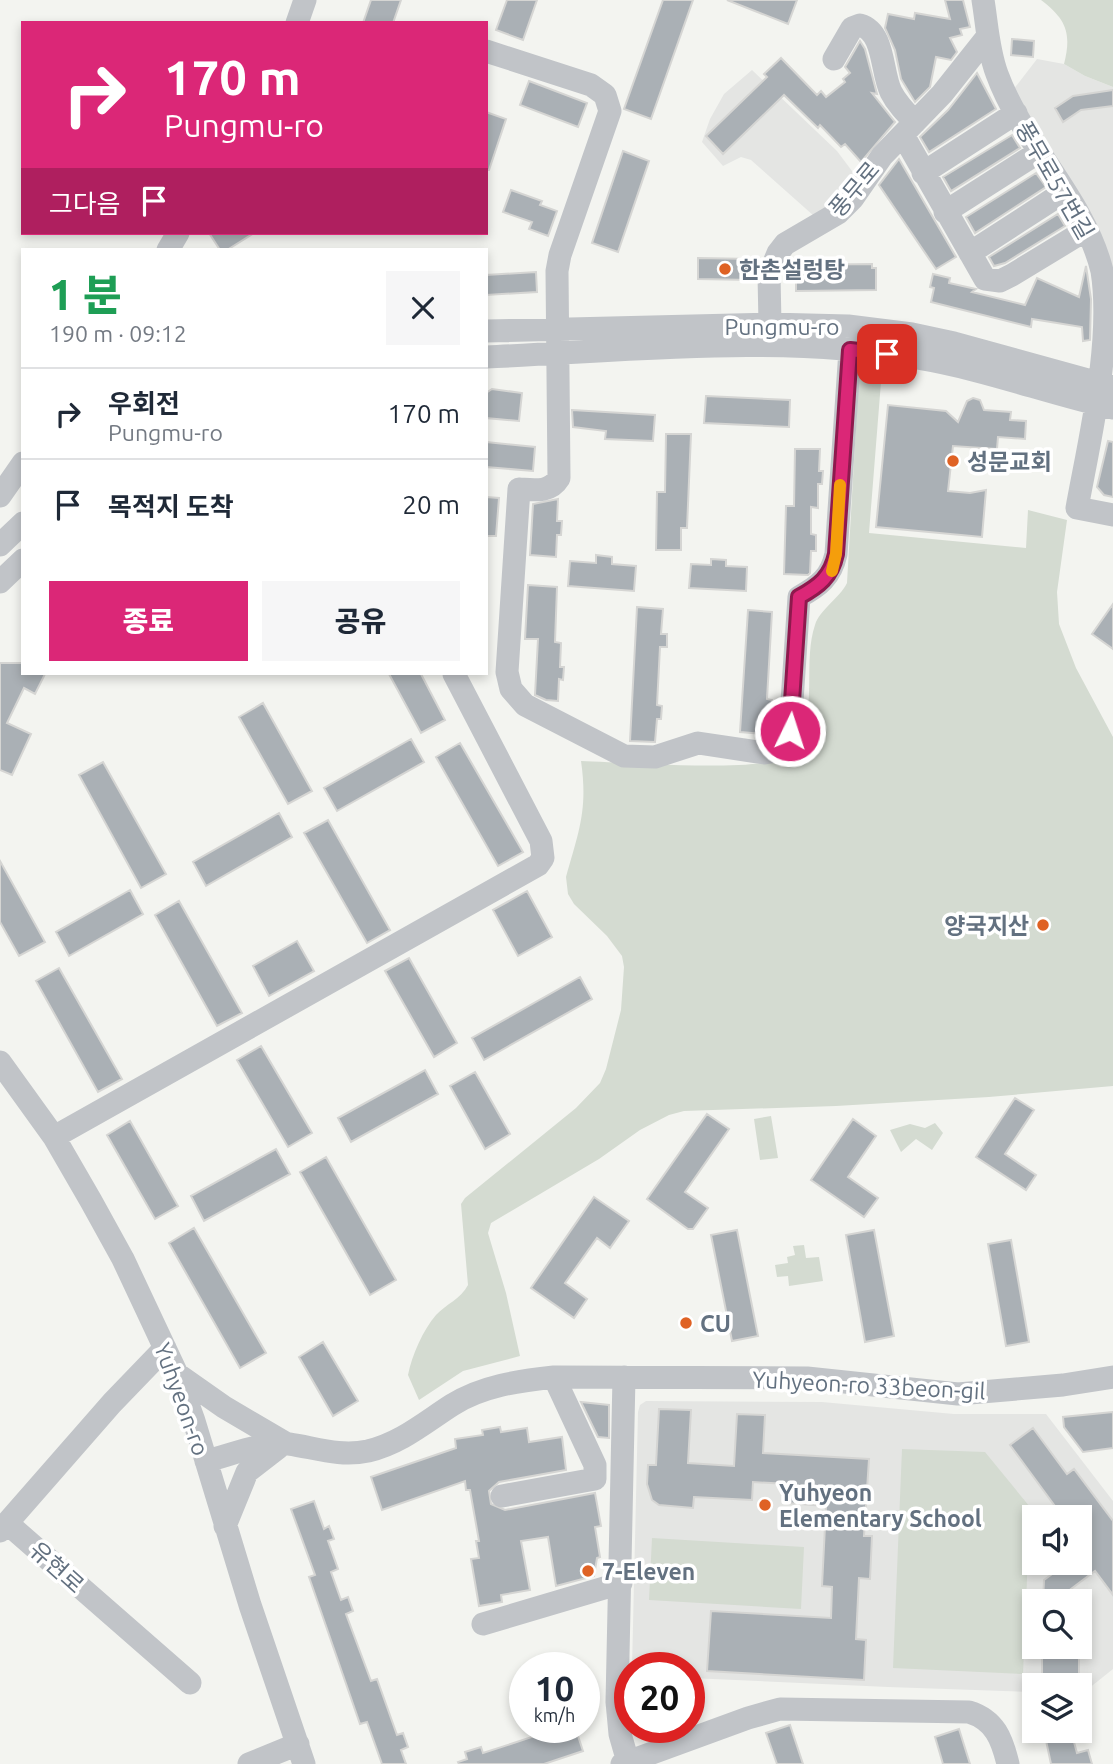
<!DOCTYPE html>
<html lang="ko">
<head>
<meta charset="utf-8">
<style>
	body { margin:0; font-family:Ubuntu,"Noto Sans KR",sans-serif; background:#f6f6f7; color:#1f2937; height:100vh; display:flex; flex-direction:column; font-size:26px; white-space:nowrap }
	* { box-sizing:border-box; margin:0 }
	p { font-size:23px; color:#747a83 }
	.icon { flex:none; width:38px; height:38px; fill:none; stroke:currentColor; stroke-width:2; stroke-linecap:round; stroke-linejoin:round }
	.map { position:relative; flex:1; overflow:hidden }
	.side { position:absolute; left:21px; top:248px; width:467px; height:427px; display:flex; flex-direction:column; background:#fff; border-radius:0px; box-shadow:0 4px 10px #0003 }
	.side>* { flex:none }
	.banner { position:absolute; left:21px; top:21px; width:467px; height:214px; border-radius:0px; box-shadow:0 4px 10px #0003; background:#db2777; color:#fff; overflow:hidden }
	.tools { position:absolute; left:1022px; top:1505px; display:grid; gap:14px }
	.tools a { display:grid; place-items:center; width:70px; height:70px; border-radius:0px; background:#fff; box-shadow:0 4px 10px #0003; font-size:35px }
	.speed { position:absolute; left:509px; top:1652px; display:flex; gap:14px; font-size:35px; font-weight:700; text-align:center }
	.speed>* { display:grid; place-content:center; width:91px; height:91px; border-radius:50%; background:#fff; box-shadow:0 4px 10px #0003; line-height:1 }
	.speed small { font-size:18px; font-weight:400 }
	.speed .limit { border:10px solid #d22; background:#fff; color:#111 }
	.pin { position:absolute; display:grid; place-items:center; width:60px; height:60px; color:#fff; margin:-30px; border-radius:14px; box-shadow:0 4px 10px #0006 }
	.me { position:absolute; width:77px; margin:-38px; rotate:4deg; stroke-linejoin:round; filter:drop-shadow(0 0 5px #0008) }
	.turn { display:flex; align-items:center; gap:24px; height:147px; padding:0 28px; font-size:32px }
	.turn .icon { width:91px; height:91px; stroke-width:2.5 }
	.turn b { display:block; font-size:49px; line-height:60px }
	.then { display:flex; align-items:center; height:66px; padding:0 28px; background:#0003; gap:14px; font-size:26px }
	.round { display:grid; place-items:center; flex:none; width:74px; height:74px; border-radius:0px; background:#f6f6f7 }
	.head { display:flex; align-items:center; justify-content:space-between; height:119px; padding:0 28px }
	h1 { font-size:42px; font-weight:800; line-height:52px; color:#1e9e55 }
	.action { display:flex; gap:14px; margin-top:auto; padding:14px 28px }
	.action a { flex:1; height:80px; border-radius:0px; background:#db2777; color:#fff; font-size:28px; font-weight:800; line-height:80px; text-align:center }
	.action a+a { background:#f6f6f7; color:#1f2937 }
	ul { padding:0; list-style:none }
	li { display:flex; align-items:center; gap:21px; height:91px; padding:0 28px; border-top:2px solid #e0e1e3 }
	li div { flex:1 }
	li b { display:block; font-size:26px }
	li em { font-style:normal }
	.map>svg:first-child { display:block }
</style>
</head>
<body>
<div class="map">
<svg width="1113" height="1764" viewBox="0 0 1113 1764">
	<rect width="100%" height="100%" fill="#f3f4f0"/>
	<path fill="#e4e5e3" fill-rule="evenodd" d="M1037 59 1064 64 1085 76 1113 87V268L1108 266 1013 90Z
		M752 70 837 151 858 179 849 192 814 216 751 160 741 157 723 166 702 142 710 119 724 94Z
		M646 1401 822 1402 954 1414H1046L1113 1501V1669L1083 1693H1080V1685H1034V1692L888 1687 690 1678V1668H632L638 1412 640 1405ZM1034 1517H1080V1563H1034ZM1034 1601H1080V1647H1034Z"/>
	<path fill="#d4dbd1" d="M1041 0H1113V87L1085 76 1064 64C1072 33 1066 19 1041 0Z
		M859 374 881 382 869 533 1026 548 1028 510 1067 520 1057 592 1059 624 1076 668 1113 737V1086L989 1097 836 1106 684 1111 669 1115 640 1130 599 1159 491 1223 488 1233 506 1293 520 1356 463 1371 419 1400 408 1375C412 1355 423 1330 436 1315 446 1304 461 1299 468 1285L461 1204 465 1198 576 1108 600 1083 606 1069 621 1010 624 967 622 956 607 936 574 904 568 894 566 877C579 831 588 809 581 761 621 762 755 773 785 757 792 754 796 749 799 742 817 707 803 660 815 625 820 609 839 599 847 583Z
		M771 1116 778 1158 760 1160 754 1119Z
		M935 1123 943 1133 932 1150 916 1139 901 1152 890 1130 910 1124 925 1128Z
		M804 1245 806 1258 819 1257 823 1281 789 1286 788 1276 777 1277 775 1265 788 1263 787 1257 795 1255 793 1246Z
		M902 1449 985 1452 1030 1507 1023 1674 893 1668Z
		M652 1538 804 1547 801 1609 649 1600Z"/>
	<path fill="#aab0b5" stroke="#d5d5d3" stroke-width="2" d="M371 0H401L393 23H363Z
		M507 0H537L523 40 496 30Z
		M663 0H693L651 119 624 109Z
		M727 0H797L788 24Z
		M945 0H963L970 27 960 29 962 35 950 38 957 52 951 60 936 57 930 87 915 102 901 79 895 50 885 28 888 14 914 19 915 13 950 19Z
		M1012 39 1034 41 1033 57 1011 55Z
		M860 41 865 49 877 94 872 93 895 122 861 162 845 144 841 147 820 125 818 128 784 95 723 154 706 136 767 77 764 74 781 58 817 95 821 91 826 97 845 82 843 79 850 73 845 67Z
		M977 73 996 109 929 152 920 137 948 110Z
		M529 81 587 103 578 127 520 105Z
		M1113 90V106L1081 110 1063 122 1055 108 1073 96Z
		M486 112 506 119 489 170H486Z
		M1012 135 1020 148 951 191 943 177Z
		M623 151 649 161 618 252 592 243Z
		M899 159 956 257 936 269 879 185Z
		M1036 173 1046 187 975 233 966 217Z
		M511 190 542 201 540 205 557 211 548 236 529 229 532 222 503 212Z
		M1058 214 1065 226 1005 263 994 266 989 257Z
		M209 233H254L227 250H220Z
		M698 258 752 259V280L698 279Z
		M872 264V268H876V290L796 291V265Z
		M1086 266 1091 299 1090 340 1083 341 1082 327 1032 319 1031 327 931 302 934 288 930 287 933 274 950 278 949 283 976 289 972 292 1025 305 1037 278 1079 297Z
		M536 272 537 292 486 295V275Z
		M492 389 522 393 519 421 486 418V393Z
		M706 396 790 400 789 427 704 423Z
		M973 398 980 400 984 410 1011 412 1010 420 1026 421 1025 439 998 437 997 449 953 446 948 491 970 493 986 490 982 537 876 527 888 405 946 411 958 422 967 401Z
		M572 410 655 415 653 441 605 439 606 431 573 427Z
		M666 434H691L687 528H681V550H656L657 492H665Z
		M1108 441 1113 442V497L1104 495 1097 487Z
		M486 442 535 447 533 471 486 467Z
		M795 449H820L819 471H823L822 484H818V508L811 507V534L816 535V551H811L810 573 808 575 784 574 786 506H794Z
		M486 497 499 498 496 536H486Z
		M558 499 557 521H562L561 535H557L556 557 530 555 533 504Z
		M596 555 612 557V564L636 566 634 591 568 586 570 561 596 563Z
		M711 559 726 560V566L747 567 746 591 689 588 691 564 711 565Z
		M528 585 557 587 555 642 561 643 560 667H564L563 680 559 679 558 701 546 700 535 695 538 639H525Z
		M1113 604V649L1092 634Z
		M637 607 663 609 661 634H667V647H660L657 705 662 706 661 719H657L655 742 630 741Z
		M748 610 772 612 767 699 772 700 771 713H766L765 734 740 732Z
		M0 663H23V674H45L35 694 24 688 7 723 31 734 12 775 0 770Z
		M389 674H421L445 720 421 733Z
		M263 703 312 791 288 804 239 717Z
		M411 739 424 762 337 811 324 788Z
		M460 743 523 852 498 866 436 757Z
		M103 762 166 874 141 888 79 775Z
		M279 813 292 837 206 886 193 862Z
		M328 820 390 930 367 943 304 833Z
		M0 861 45 942 19 956 0 922Z
		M130 890 143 914 69 956 56 932Z
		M527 891 552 937 518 956 493 910Z
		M179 901 242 1013 217 1026 155 915Z
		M297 941 314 971 269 996 253 966Z
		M409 958 457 1043 434 1057 385 971Z
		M59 968 122 1079 98 1092 36 981Z
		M580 977 592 999 484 1060 472 1038Z
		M261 1046 312 1133 288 1147 237 1060Z
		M425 1070 438 1094 351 1142 338 1118Z
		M475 1072 510 1134 485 1149 450 1086Z
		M1015 1098 1034 1110 1005 1154 1036 1175 1026 1190 976 1157Z
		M707 1114 729 1129 685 1192 708 1208 693 1229H688L647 1199Z
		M853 1119 876 1136 848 1177 878 1198 864 1217 811 1180Z
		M130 1121 178 1206 155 1219 107 1135Z
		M276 1149 290 1174 204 1221 191 1196Z
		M326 1157 396 1280 370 1295 300 1172Z
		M594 1197 629 1221 610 1248 597 1238 565 1283 587 1299 574 1318 531 1288Z
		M194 1228 266 1353 240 1368 169 1243Z
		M737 1230 758 1336 732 1341 711 1235Z
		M874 1230 894 1336 865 1342 846 1235Z
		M1011 1240 1029 1342 1006 1346 988 1244Z
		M323 1342 358 1401 333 1416 299 1357Z
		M581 1402 609 1405V1438L598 1437Z
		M659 1409 691 1410 688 1463 734 1466 737 1414 765 1415 763 1453 869 1459 864 1536H872L870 1579 859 1578 856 1639 866 1640 864 1680 707 1671 711 1611 831 1618 832 1587 822 1586 826 1506 787 1503 788 1484 753 1482 752 1500 694 1497 693 1508 659 1505 652 1500 647 1484 648 1465H656Z
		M1113 1412V1448L1083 1452 1064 1427 1063 1417Z
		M500 1427 501 1432 527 1428 529 1442 562 1437 566 1470 499 1482 489 1491 491 1504 505 1510 595 1493 601 1526 595 1527 600 1557 597 1558 594 1576 556 1586 548 1537 521 1541 530 1590 501 1595 502 1602 479 1606 471 1559 479 1558 476 1541H479L470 1490H466L465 1481 382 1510 371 1477 456 1448 455 1439 483 1435 482 1430Z
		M1033 1428 1067 1474 1074 1469 1113 1521V1595L1095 1571 1055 1601H1043L1044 1580 1067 1563H1080V1554L1086 1549 1080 1540V1517H1063L1010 1445Z
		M314 1501 324 1529 329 1526 334 1539 328 1541 338 1569 331 1572 341 1600 348 1597 353 1611 346 1614 371 1681 377 1679 397 1735 403 1733 408 1747 401 1750 406 1764H382L367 1722 360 1724 309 1577 315 1575 291 1509Z
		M1042 1647H1079V1678L1042 1677Z
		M790 1725 803 1764H777L766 1733Z
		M528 1727H546L547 1732 560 1727H575L583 1751 544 1764H459L458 1762 467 1759 465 1752 481 1747 483 1753 532 1737Z
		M959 1729 970 1764H943L935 1737Z
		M1044 1731H1071L1077 1753 1088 1750 1092 1764H1051Z"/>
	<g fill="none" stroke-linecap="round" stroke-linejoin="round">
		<path stroke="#c1c4c8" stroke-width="23" d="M983 0C987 24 988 50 997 74 1022 143 1085 200 1102 271 1113 341 1090 437 1077 508L1113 515
			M297 23 305 0
			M486 51 591 85 605 95 610 111 560 255 557 271 559 478C550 493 534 490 519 489L507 672 511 689 525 705 624 756 655 757 698 743 764 753C779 752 785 745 790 731L799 597C819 586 831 577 836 554L850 350
			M834 59 852 28 860 25C885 32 881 72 891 92 897 104 906 113 915 122
			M903 135 985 279 1000 281 1012 275 1086 230
			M923 173 1016 113
			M945 212 1039 152
			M168 250 178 233
			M970 253 1064 192
			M770 324 769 275 778 253 785 244 838 213 853 198 882 156 942 94 988 36
			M486 331 770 324 848 326 912 334 954 343 1113 387
			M486 357C628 351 776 334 917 358 984 369 1047 393 1113 408
			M0 496 23 463
			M0 545 23 523
			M0 582 23 560
			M0 1062 54 1137 91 1201 123 1259 177 1374 194 1421 250 1605 304 1764
			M54 1137 538 865 543 858 541 841 454 674
			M177 1374 224 1407 287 1444
			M624 1377 617 1702 620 1734 628 1762
			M206 1461C231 1455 263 1441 289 1444 316 1448 340 1457 368 1451 401 1443 424 1423 452 1405 482 1386 518 1381 554 1377L807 1378 958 1394 1063 1385 1113 1377
			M502 1496 595 1479V1465L554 1377
			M7 1523 190 1683
			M225 1526 247 1472 278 1448
			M0 1531 112 1403 165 1348
			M483 1624 621 1583
			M249 1764 298 1744
			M622 1764 748 1718 780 1709 969 1712C995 1720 1002 1739 1008 1764"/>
	</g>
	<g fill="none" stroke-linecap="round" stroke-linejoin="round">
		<defs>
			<path id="route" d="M790 731 799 597C819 586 831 577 836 554L850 350 887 354"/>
		</defs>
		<use href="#route" stroke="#8e194d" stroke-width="18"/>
		<use href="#route" stroke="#db2777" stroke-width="12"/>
		<path stroke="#f59e0b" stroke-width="12" d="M832 571 836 554 840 485"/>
	</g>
	<g fill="#df6224" stroke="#fff" stroke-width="2.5">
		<circle cx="725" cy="269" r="7"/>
		<circle cx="953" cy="461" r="7"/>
		<circle cx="1043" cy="925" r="7"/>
		<circle cx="686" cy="1323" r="7"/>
		<circle cx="765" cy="1505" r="7"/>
		<circle cx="588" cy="1571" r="7"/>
	</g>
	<g text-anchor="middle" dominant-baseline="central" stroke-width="7" stroke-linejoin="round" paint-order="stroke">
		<g font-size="23" fill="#637180" stroke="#fff">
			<text transform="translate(1055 180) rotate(60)">풍무로57번길</text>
			<text transform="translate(854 189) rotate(-50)">풍무로</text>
			<text x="782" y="326">Pungmu-ro</text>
			<text transform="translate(869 1385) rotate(3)">Yuhyeon-ro 33beon-gil</text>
			<text transform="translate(182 1399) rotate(70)">Yuhyeon-ro</text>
			<text transform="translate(57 1567) rotate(42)">유현로</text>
		</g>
		<g font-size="23" font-weight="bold" fill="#637180" stroke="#fff" text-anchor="start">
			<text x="739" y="269">한촌설렁탕</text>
			<text x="967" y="461">성문교회</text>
			<text x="1029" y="925" text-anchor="end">양국지산</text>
			<text x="700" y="1323">CU</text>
			<text x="779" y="1492">Yuhyeon<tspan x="779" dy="26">Elementary School</tspan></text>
			<text x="602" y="1571">7-Eleven</text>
		</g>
	</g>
</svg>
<div class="tools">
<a><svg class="icon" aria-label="sound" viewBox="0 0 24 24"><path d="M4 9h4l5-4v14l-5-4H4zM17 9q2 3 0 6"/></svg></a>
<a><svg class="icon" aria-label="search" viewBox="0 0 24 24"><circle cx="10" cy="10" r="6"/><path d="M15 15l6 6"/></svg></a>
<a><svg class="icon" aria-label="layers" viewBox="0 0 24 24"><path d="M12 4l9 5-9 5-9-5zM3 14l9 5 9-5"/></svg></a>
</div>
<div class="speed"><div>10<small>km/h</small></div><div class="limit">20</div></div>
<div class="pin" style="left:887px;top:354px;background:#d93025"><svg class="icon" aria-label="arrive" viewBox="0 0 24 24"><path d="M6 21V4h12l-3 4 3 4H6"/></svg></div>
<svg class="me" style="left:790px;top:731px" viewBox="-20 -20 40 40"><circle r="17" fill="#db2777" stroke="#fff" stroke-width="3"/><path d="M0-11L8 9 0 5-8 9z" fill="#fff"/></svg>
<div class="banner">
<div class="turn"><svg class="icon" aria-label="right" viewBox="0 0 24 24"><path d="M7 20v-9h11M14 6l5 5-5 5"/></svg><div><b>170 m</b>Pungmu-ro</div></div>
<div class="then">그다음<svg class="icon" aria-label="arrive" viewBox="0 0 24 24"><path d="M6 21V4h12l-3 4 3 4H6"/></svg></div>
</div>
<section class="side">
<div class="head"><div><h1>1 분</h1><p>190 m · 09:12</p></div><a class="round"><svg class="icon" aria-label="close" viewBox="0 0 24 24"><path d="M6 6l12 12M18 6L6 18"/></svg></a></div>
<ul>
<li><svg class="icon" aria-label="right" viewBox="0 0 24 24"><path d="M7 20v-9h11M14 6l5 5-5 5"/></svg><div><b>우회전</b><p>Pungmu-ro</p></div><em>170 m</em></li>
<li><svg class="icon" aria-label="arrive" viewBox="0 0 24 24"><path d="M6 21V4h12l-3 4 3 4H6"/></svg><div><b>목적지 도착</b></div><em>20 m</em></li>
</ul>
<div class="action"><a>종료</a><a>공유</a></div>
</section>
</div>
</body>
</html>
